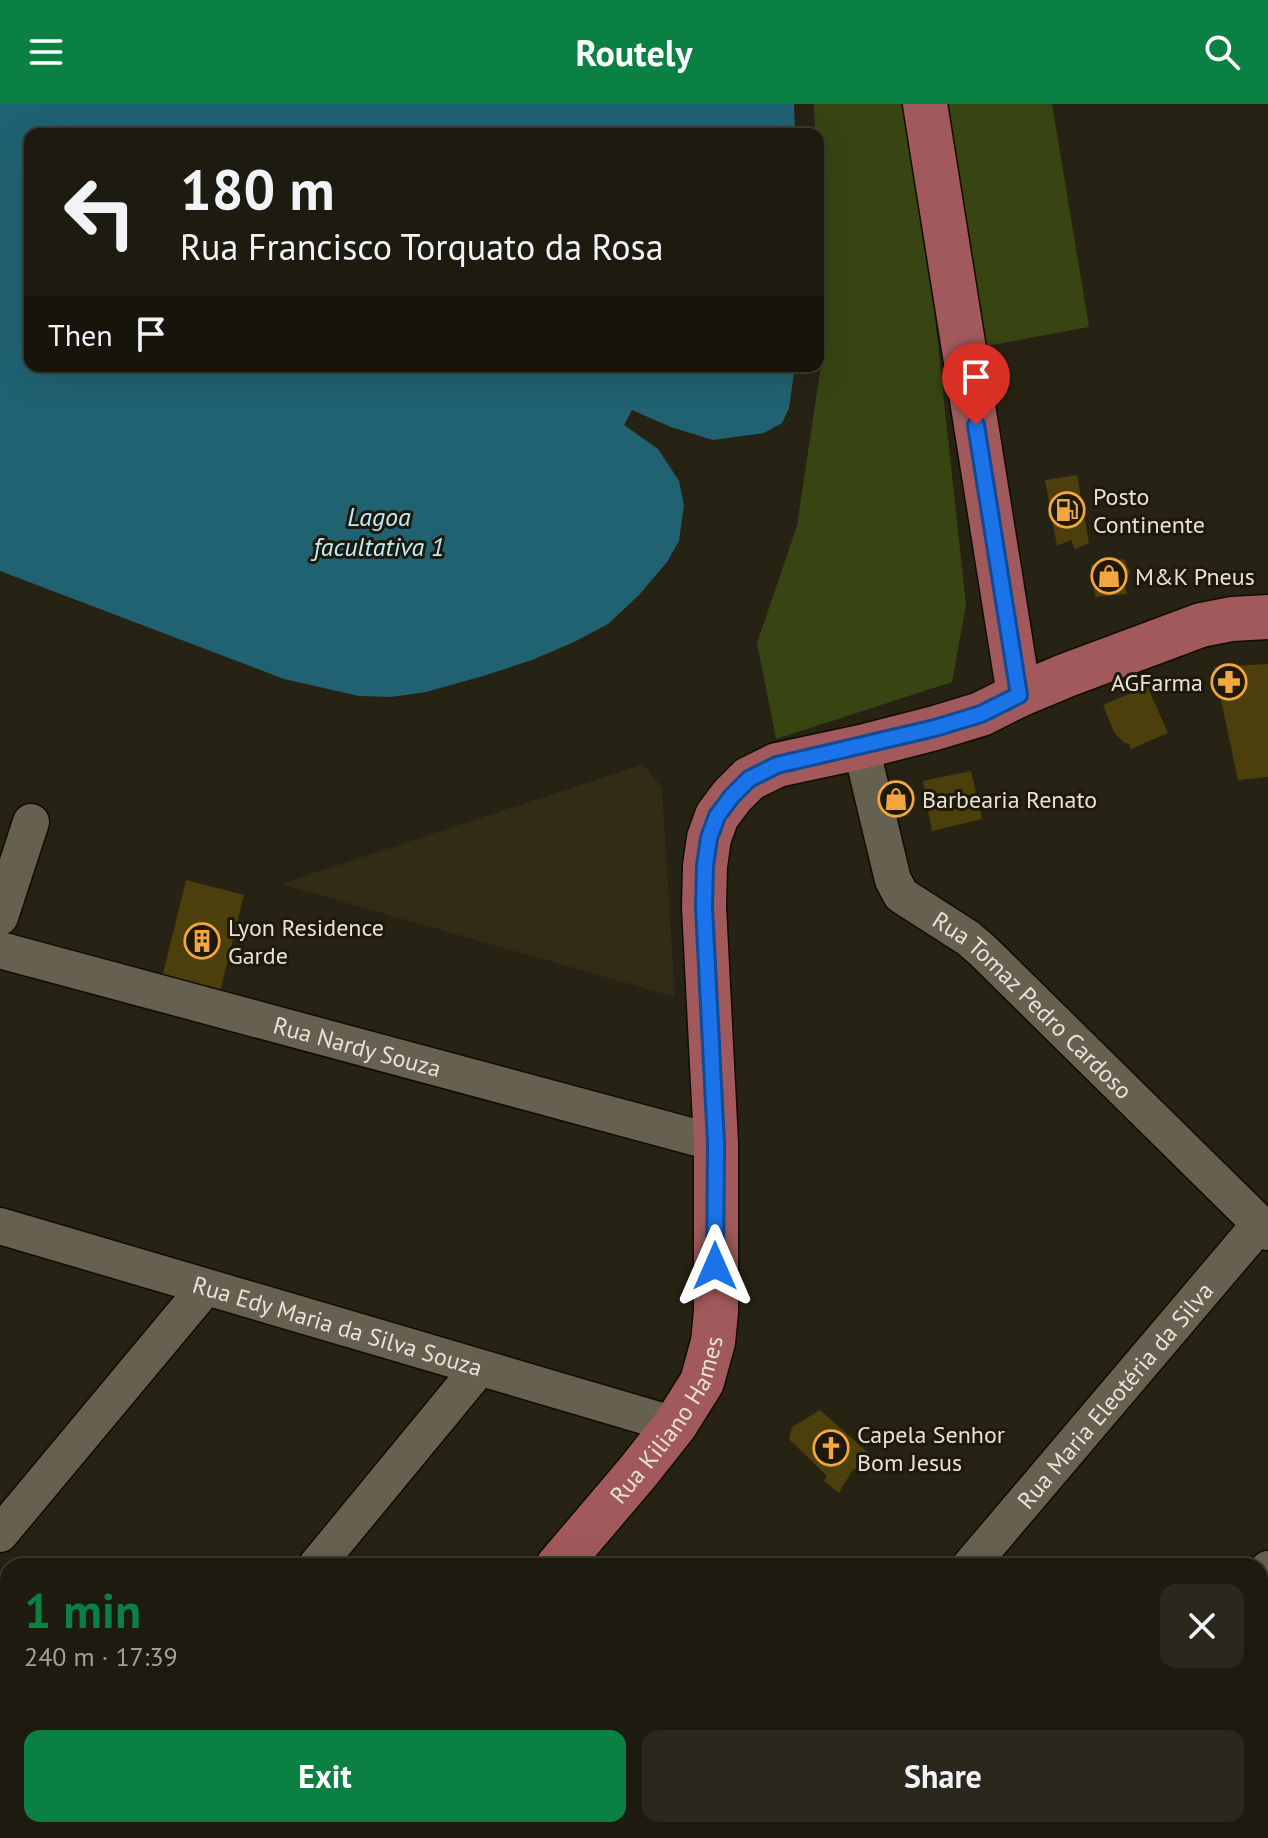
<!DOCTYPE html>
<html lang="en">
<head>
<meta charset="utf-8">
<style>
	body { margin:0; font-family:"PT Sans",sans-serif; background:#2a271d; color:#f1f3f6; height:100vh; display:flex; flex-direction:column; font-size:30px; white-space:nowrap }
	* { box-sizing:border-box; margin:0 }
	p { font-size:26px; color:#a0a19e }
	.icon { flex:none; width:44px; height:44px; fill:none; stroke:currentColor; stroke-width:2; stroke-linecap:round; stroke-linejoin:round }
	.map { position:relative; flex:1; overflow:hidden }
	.sheet { position:absolute; left:0px; top:1454px; width:1268px; height:280px; display:flex; flex-direction:column; background:#1d1a0f; border-radius:24px 24px 0 0; box-shadow:0 8px 32px #0002,0 0 0 2px #3b382f }
	.sheet>* { flex:none }
	.hud { position:absolute; left:24px; top:24px; width:800px; height:244px; border-radius:16px; box-shadow:0 8px 32px #0002,0 0 0 2px #3b382f; background:#1d1a0f; color:#f1f3f6; overflow:hidden }
	.pin { position:absolute; display:grid; place-items:center; width:68px; height:68px; color:#fff; margin:-82px -34px; border-radius:50% 50% 50% 0; rotate:-45deg; box-shadow:0 0 8px #0007 }
	.pin .icon { rotate:45deg }
	.me { position:absolute; width:88px; margin:-44px; rotate:0deg; stroke-linejoin:round; filter:drop-shadow(0 0 6px #0008) }
	.turn { display:flex; align-items:center; gap:28px; height:168px; padding:0 24px; font-size:36px }
	.turn .icon { width:104px; height:104px; stroke-width:2.5 }
	.turn b { display:block; font-size:56px; line-height:68px }
	.then { display:flex; align-items:center; height:76px; padding:0 24px; background:#0003; gap:16px; font-size:30px }
	.round { display:grid; place-items:center; flex:none; width:84px; height:84px; border-radius:16px; background:#2a271d }
	.overview { display:flex; align-items:center; justify-content:space-between; height:136px; padding:0 24px }
	h1 { font-size:48px; font-weight:600; line-height:60px; color:#0b8043 }
	.cta { display:flex; gap:16px; margin-top:auto; padding:16px 24px }
	.cta a { flex:1; height:92px; border-radius:16px; background:#0b8043; color:#fff; font-size:32px; font-weight:600; line-height:92px; text-align:center }
	.cta a+a { background:#2a271d; color:#f1f3f6 }
	header { display:flex; justify-content:space-between; align-items:center; height:104px; padding:0 24px; background:#0b8043; color:#fff; font-size:36px; font-weight:600 }
	.map>svg:first-child { display:block }
</style>
</head>
<body>
<header><svg class="icon" aria-label="menu" viewBox="0 0 24 24"><path d="M4 6h16M4 12h16M4 18h16"/></svg>Routely<svg class="icon" aria-label="search" viewBox="0 0 24 24"><circle cx="10" cy="10" r="6"/><path d="M15 15l6 6"/></svg></header>
<div class="map">
<svg width="1268" height="1734" viewBox="0 0 1268 1734">
	<rect width="100%" height="100%" fill="#272314"/>
	<path fill="#322c17" d="M643 660 662 684 675 893 281 780Z"/>
	<path fill="#394413" d="M814 0H912L966 501 952 578 776 635 757 539 797 422 826 227 818 81V30H815Z
		M946 0H1052L1089 223 987 242Z"/>
	<path fill="#52601c" d="M1268 1524V1734H936L934 1731 938 1726H1260V1534Z"/>
	<path fill="#206272" d="M0 0H794L795 30H30V262H795L789 304 782 319 764 329 713 336 671 323 632 306 624 321 658 345 679 377 684 401 679 437 667 458 639 491 608 520 574 538 532 556 483 572 426 588 391 593 359 592 284 575 0 467Z"/>
	<path fill="#4c3f0b" d="M1077 371 1089 439 1075 445 1071 436 1057 442 1045 376Z
		M1124 455 1130 469 1123 475 1127 490 1095 493 1091 461Z
		M1268 560V673L1238 676 1214 563Z
		M1147 582 1168 629 1131 645 1129 640 1123 638 1114 628 1103 601Z
		M971 667 982 715 932 727 923 677Z
		M906 678 911 706 886 712 880 683Z
		M186 776 244 791 218 896 160 882Z
		M820 1306 874 1354 852 1367 839 1389 824 1377 827 1372 789 1335 792 1323Z"/>
	<g fill="none" stroke-linecap="round" stroke-linejoin="round">
		<defs>
			<g id="minor">
				<path id="s1" d="M861 643 893 776 901 791 968 834 983 847 1268 1128"/>
				<path d="M0 813 31 718"/>
				<path id="s2" d="M0 846 716 1039"/>
				<path id="s3" d="M0 1122 675 1321"/>
				<path d="M0 1430 205 1184"/>
				<path d="M316 1462 479 1264"/>
				<path id="s4" d="M970 1462 1260 1120"/>
				<path d="M1260 1475 1268 1465"/>
				<path d="M916 1726 921 1734"/>
				<path d="M92 1734 99 1726"/>
				<path d="M738 1734 745 1726"/>
			</g>
			<g id="major">
				<path d="M925 0 1019 591"/>
				<path id="s5" d="M558 1462 637 1369 675 1321 702 1278 713 1238 716 1208V1039L704 803 705 762 709 734 717 712 732 692 749 675 777 661 861 643 935 624 981 610 1019 591 1067 571 1201 521 1232 515 1268 513"/>
				<path d="M331 1734 338 1726"/>
			</g>
		</defs>
		<use href="#minor" stroke="#100c02" stroke-width="39"/>
		<use href="#major" stroke="#100c02" stroke-width="47"/>
		<use href="#minor" stroke="#65604f" stroke-width="36"/>
		<use href="#major" stroke="#a1595b" stroke-width="44"/>
	</g>
	<g fill="none" stroke-linecap="round" stroke-linejoin="round">
		<defs>
			<path id="route" d="M715 1162 716 1039 704 803 705 762 709 734 717 712 732 692 749 675 777 661 935 624 981 610 1019 591 976 321"/>
		</defs>
		<use href="#route" stroke="#114b97" stroke-width="20"/>
		<use href="#route" stroke="#1a73e8" stroke-width="14"/>
	</g>
	<defs>
		<symbol id="fuel-ring" viewBox="-11 -11 22 22"><circle r="9.5" fill="#1e190b" stroke="#f1a63f" stroke-width="1.5"/><path d="M-5.5-6h7V0h2V4h1.3V-2.5L3-4.5l.8-.8L6-3V5H2.5V1h-1V6h-7ZM-4.2-4.7v3.2H.2V-4.7Z" fill="#f1a63f"/></symbol>
		<symbol id="shop-ring" viewBox="-11 -11 22 22"><circle r="9.5" fill="#1e190b" stroke="#f1a63f" stroke-width="1.5"/><path d="M-5-2.5h2.3a2.7 3.5 0 0 1 5.4 0H5L5.5 6h-11ZM-1.5-2.5h3a1.5 2.3 0 0 0-3 0Z" fill="#f1a63f"/></symbol>
		<symbol id="pharmacy-ring" viewBox="-11 -11 22 22"><circle r="9.5" fill="#1e190b" stroke="#f1a63f" stroke-width="1.5"/><path d="M-2-6h4v4h4v4h-4v4h-4v-4h-4v-4h4Z" fill="#f1a63f"/></symbol>
		<symbol id="building-ring" viewBox="-11 -11 22 22"><circle r="9.5" fill="#1e190b" stroke="#f1a63f" stroke-width="1.5"/><path d="M-4-6H4V6H1V3H-1V6H-4ZM-2.5-4.3h1.7v1.8h-1.7ZM.8-4.3h1.7v1.8H.8ZM-2.5-1h1.7V.8h-1.7ZM.8-1h1.7V.8H.8Z" fill="#f1a63f"/></symbol>
		<symbol id="church-ring" viewBox="-11 -11 22 22"><circle r="9.5" fill="#1e190b" stroke="#f1a63f" stroke-width="1.5"/><path d="M-1.2-6h2.4v3.5h3.3v2.4h-3.3V6h-2.4V-.1h-3.3v-2.4h3.3Z" fill="#f1a63f"/></symbol>
	</defs>
	<g fill-rule="evenodd">
		<use href="#fuel-ring" x="1047" y="386" width="40" height="40"/>
		<use href="#shop-ring" x="1089" y="452" width="40" height="40"/>
		<use href="#pharmacy-ring" x="1209" y="558" width="40" height="40"/>
		<use href="#shop-ring" x="876" y="675" width="40" height="40"/>
		<use href="#building-ring" x="182" y="817" width="40" height="40"/>
		<use href="#church-ring" x="811" y="1324" width="40" height="40"/>
	</g>
	<g text-anchor="middle" dominant-baseline="central" stroke-width="6" stroke-linejoin="round" paint-order="stroke">
		<g font-size="24" fill="#e5e2d8" stroke="#1e190b" text-anchor="start">
			<text x="1093" y="392">Posto<tspan x="1093" dy="28">Continente</tspan></text>
			<text x="1135" y="472">M&amp;K Pneus</text>
			<text x="1203" y="578" text-anchor="end">AGFarma</text>
			<text x="922" y="695">Barbearia Renato</text>
			<text x="228" y="823">Lyon Residence<tspan x="228" dy="28">Garde</tspan></text>
			<text x="857" y="1330">Capela Senhor<tspan x="857" dy="28">Bom Jesus</tspan></text>
		</g>
		<g font-size="24" fill="#e5e2d8" stroke="#1e190b">
			<text stroke="none"><textPath href="#s1" startOffset="326">Rua Tomaz Pedro Cardoso</textPath></text>
			<text stroke="none"><textPath href="#s2" startOffset="370">Rua Nardy Souza</textPath></text>
			<text stroke="none"><textPath href="#s3" startOffset="352">Rua Edy Maria da Silva Souza</textPath></text>
			<text stroke="none"><textPath href="#s4" startOffset="224">Rua Maria Eleotéria da Silva</textPath></text>
			<text stroke="none"><textPath href="#s5" startOffset="184">Rua Kiliano Hames</textPath></text>
		</g>
		<g font-size="26" font-style="italic" fill="#b9eefe" stroke="#1e190b">
			<text x="379" y="412">Lagoa<tspan x="379" dy="30">facultativa 1</tspan></text>
		</g>
	</g>
</svg>
<div class="pin" style="left:976px;top:321px;background:#d93025"><svg class="icon" aria-label="arrive" viewBox="0 0 24 24"><path d="M6 21V4h12l-3 4 3 4H6"/></svg></div>
<svg class="me" style="left:715px;top:1162px" viewBox="-20 -20 40 40"><path d="M0-17L14 15 0 8-14 15z" fill="#1a73e8" stroke="#fff" stroke-width="4"/></svg>
<div class="hud">
<div class="turn"><svg class="icon" aria-label="left" viewBox="0 0 24 24"><path d="M17 20v-9H6M10 6l-5 5 5 5"/></svg><div><b>180 m</b>Rua Francisco Torquato da Rosa</div></div>
<div class="then">Then<svg class="icon" aria-label="arrive" viewBox="0 0 24 24"><path d="M6 21V4h12l-3 4 3 4H6"/></svg></div>
</div>
<section class="sheet">
<div class="overview"><div><h1>1 min</h1><p>240 m · 17:39</p></div><a class="round"><svg class="icon" aria-label="close" viewBox="0 0 24 24"><path d="M6 6l12 12M18 6L6 18"/></svg></a></div>
<div class="cta"><a>Exit</a><a>Share</a></div>
</section>
</div>
</body>
</html>
